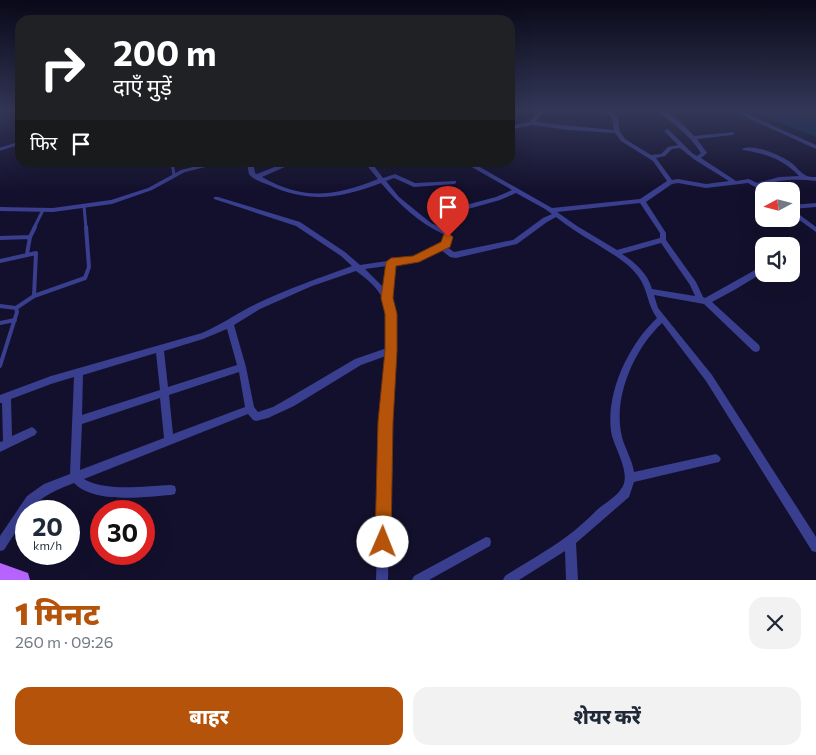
<!DOCTYPE html>
<html lang="hi">
<head>
<meta charset="utf-8">
<style>
	body { margin:0; font-family:Commissioner,"Noto Sans Devanagari",sans-serif; background:#f2f2f3; color:#1f2937; height:100vh; display:flex; flex-direction:column; font-size:19px; white-space:nowrap }
	* { box-sizing:border-box; margin:0 }
	p { font-size:16px; color:#747a83 }
	.icon { flex:none; width:28px; height:28px; fill:none; stroke:currentColor; stroke-width:2; stroke-linecap:round; stroke-linejoin:round }
	.map { position:relative; height:580px; overflow:hidden }
	.details { display:flex; flex-direction:column; background:#fff; flex:1 }
	.details>* { flex:none }
	.hud { position:absolute; left:15px; top:15px; width:500px; height:152px; border-radius:15px; box-shadow:0 5px 20px #0002; background:#202124; color:#fff; overflow:hidden }
	.needle { width:32px; rotate:263deg }
	.fabs { position:absolute; left:755px; top:182px; display:grid; gap:10px }
	.fabs a { display:grid; place-items:center; width:45px; height:45px; border-radius:10px; background:#fff; box-shadow:0 5px 20px #0002; font-size:25px }
	.speed { position:absolute; left:15px; top:500px; display:flex; gap:10px; font-size:25px; font-weight:700; text-align:center }
	.speed>* { display:grid; place-content:center; width:65px; height:65px; border-radius:50%; background:#fff; box-shadow:0 5px 20px #0002; line-height:1 }
	.speed small { font-size:12px; font-weight:400 }
	.speed .limit { border:8px solid #d22; background:#fff; color:#111 }
	.pin { position:absolute; display:grid; place-items:center; width:42px; height:42px; color:#fff; margin:-51px -21px; border-radius:50% 50% 50% 0; rotate:-45deg; box-shadow:0 0 5px #0007 }
	.pin .icon { rotate:45deg }
	.me { position:absolute; width:55px; margin:-28px; rotate:1deg; stroke-linejoin:round; filter:drop-shadow(0 0 4px #0008) }
	.turn { display:flex; align-items:center; gap:18px; height:105px; padding:0 15px; font-size:22px }
	.turn .icon { width:65px; height:65px; stroke-width:2.5 }
	.turn b { display:block; font-size:35px; line-height:42px }
	.then { display:flex; align-items:center; height:48px; padding:0 15px; background:#0003; gap:10px; font-size:19px }
	.round { display:grid; place-items:center; flex:none; width:52px; height:52px; border-radius:15px; background:#f2f2f3 }
	.summary { display:flex; align-items:center; justify-content:space-between; height:85px; padding:0 15px }
	h1 { font-size:30px; font-weight:800; line-height:38px; color:#b45309 }
	.button { display:flex; gap:10px; margin-top:auto; padding:10px 15px }
	.button a { flex:1; height:58px; border-radius:15px; background:#b45309; color:#fff; font-size:20px; font-weight:800; line-height:58px; text-align:center }
	.button a+a { background:#f2f2f3; color:#1f2937 }
	.map>svg:first-child { display:block }
</style>
</head>
<body>
<div class="map">
<svg width="816" height="580" viewBox="0 0 816 580">
	<rect width="100%" height="100%" fill="#13102d"/>
	<path fill="#0a2b52" d="M749 110H816V137Z"/>
	<g fill="none" stroke-linecap="round" stroke-linejoin="round">
		<path stroke="#393e8e" stroke-width="3" d="M0 149 20 143
			M172 162 174 175
			M84 206 86 228
			M34 228 43 210"/>
		<path stroke="#393e8e" stroke-width="4" d="M0 238 30 237
			M27 254 30 237 35 227
			M0 261 36 253 34 296
			M0 306 16 308 17 312 0 366
			M16 308 34 296 85 278 89 267 86 227
			M0 323 15 320"/>
		<path fill="#393e8e" fill-rule="evenodd" d="M540 110H545L535 122 614 130 612 118 604 110H609L618 118 620 132 625 139 651 155 661 154 668 147 678 145 664 131 667 129 669 130 692 153 697 156 701 153C688 133 673 124 656 110 670 110 685 126 694 136L734 132V134L732 135 697 139 707 153 701 158 736 181 749 179 757 183 779 177 799 176C782 158 766 154 743 150L742 149C755 143 782 156 793 164 797 168 800 172 805 175 808 177 812 177 816 177V181C798 179 779 179 762 186L770 191 764 192 748 183 706 188 678 183 672 184 646 202 666 233V240L696 282 703 297 705 298 764 265V272L736 289 712 302 759 345 760 348 759 351 756 352 753 351 704 304 654 295 658 308 712 375 816 537V552L812 551 706 381 662 323C635 348 614 395 621 432 623 446 632 458 634 472L716 454 719 456 721 459 719 462 634 482 629 497 576 543 578 580H566L565 551 519 580H503L505 576C525 563 547 551 566 537 577 529 588 519 598 509 605 503 616 497 621 489 633 474 613 447 611 431 606 392 629 344 657 318 647 305 648 289 638 276 627 261 610 253 595 243 581 235 569 227 556 217L547 222 517 244 456 258 450 257 441 250 418 261 394 265 391 298 395 314V351L391 422 388 580H376L381 422 386 356 361 365 294 406 268 418 256 421 253 420 248 414 84 479C105 492 146 486 171 485L175 486 176 490 175 494 171 495C144 497 94 504 74 483 57 490 40 496 30 511H26V516L4 550 0 551V536L27 496 44 484 70 474 74 377 51 384 11 399 12 436 32 427 35 429 37 432 35 435 0 452V442L3 441 2 403H0V395L51 376 202 333C221 325 237 313 256 304 287 289 319 278 352 266L341 256 296 226 214 199V197H218L300 222 345 252 360 265 414 257 443 242 445 240 443 234C418 222 399 204 381 183 342 198 309 204 269 185 263 183 252 179 249 174 248 171 248 166 247 162H253L255 173 257 174 287 162H296L262 177C304 201 335 196 378 179L364 162H371L383 178 395 174 415 183 456 181V183L454 184 414 187 394 178 386 181 399 197 431 223 448 231 451 240 448 246 447 247 454 252 513 240 543 218 552 214 545 209 516 193 500 200 468 209H466V205L496 197 512 190 463 162H471L552 208 640 199 667 181 653 161 621 141 615 133 569 130 531 125 510 130V126L529 122ZM680 148 695 160 729 181 706 184 678 179 672 180 656 158 665 156 672 149ZM640 203 660 233V238L617 250 577 226 557 212ZM661 243 690 285 695 296 652 289C648 274 635 262 622 254ZM387 266 384 288 365 269ZM356 271C391 296 387 309 387 348L355 359 287 399 273 407 258 412 254 407 246 367 234 325 260 309 312 286ZM227 329 237 365 168 387 164 351 203 339ZM156 353 160 390 82 415 83 375ZM239 372 245 407 173 434 169 395ZM160 398 164 438 80 470 82 424Z
			M731 110H738L816 145V149Z
			M213 162H226L185 172 152 190 112 204 53 212 0 211V207L53 208 111 200 148 188 181 170Z
			M816 203V207L792 209 816 227V232L791 214V205Z
			M486 537 490 538 491 542 490 546 429 580H412L414 576Z"/>
		<path fill="#b764ff" fill-rule="evenodd" d="M0 563 28 573 30 580H0Z"/>
	</g>
	<linearGradient id="sky" x2="0" y2="1"><stop stop-color="#0a0919"/><stop offset="0.58" stop-color="#333757"/><stop offset="1" stop-color="#333757" stop-opacity="0"/></linearGradient>
	<rect width="816" height="191" fill="url(#sky)"/>
	<path fill="#b45309" stroke="#753606" d="M448 233 453 237 450 247 419 262 396 266 393 298 397 314V351L393 422 391 542 389 548 383 551 377 548 375 542 378 422 385 351V314L381 298 386 262 391 258 413 256 441 242 444 234Z"/>
</svg>
<div class="fabs">
<a><svg class="needle" viewBox="-14 -14 28 28"><path d="M0-13l5 13h-10z" fill="#e53935"/><path d="M0 13l5-13h-10z" fill="#747a83"/></svg></a>
<a><svg class="icon" aria-label="sound" viewBox="0 0 24 24"><path d="M4 9h4l5-4v14l-5-4H4zM17 9q2 3 0 6"/></svg></a>
</div>
<div class="speed"><div>20<small>km/h</small></div><div class="limit">30</div></div>
<div class="pin" style="left:448px;top:237px;background:#d93025"><svg class="icon" aria-label="arrive" viewBox="0 0 24 24"><path d="M6 21V4h12l-3 4 3 4H6"/></svg></div>
<svg class="me" style="left:383px;top:542px" viewBox="-20 -20 40 40"><circle r="19" fill="#fff"/><path d="M0-13L10 11 0 6-10 11z" fill="#b45309"/></svg>
<div class="hud">
<div class="turn"><svg class="icon" aria-label="right" viewBox="0 0 24 24"><path d="M7 20v-9h11M14 6l5 5-5 5"/></svg><div><b>200 m</b>दाएँ मुड़ें</div></div>
<div class="then">फिर<svg class="icon" aria-label="arrive" viewBox="0 0 24 24"><path d="M6 21V4h12l-3 4 3 4H6"/></svg></div>
</div>
</div>
<section class="details">
<div class="summary"><div><h1>1 मिनट</h1><p>260 m · 09:26</p></div><a class="round"><svg class="icon" aria-label="close" viewBox="0 0 24 24"><path d="M6 6l12 12M18 6L6 18"/></svg></a></div>
<div class="button"><a>बाहर</a><a>शेयर करें</a></div>
</section>
</body>
</html>
